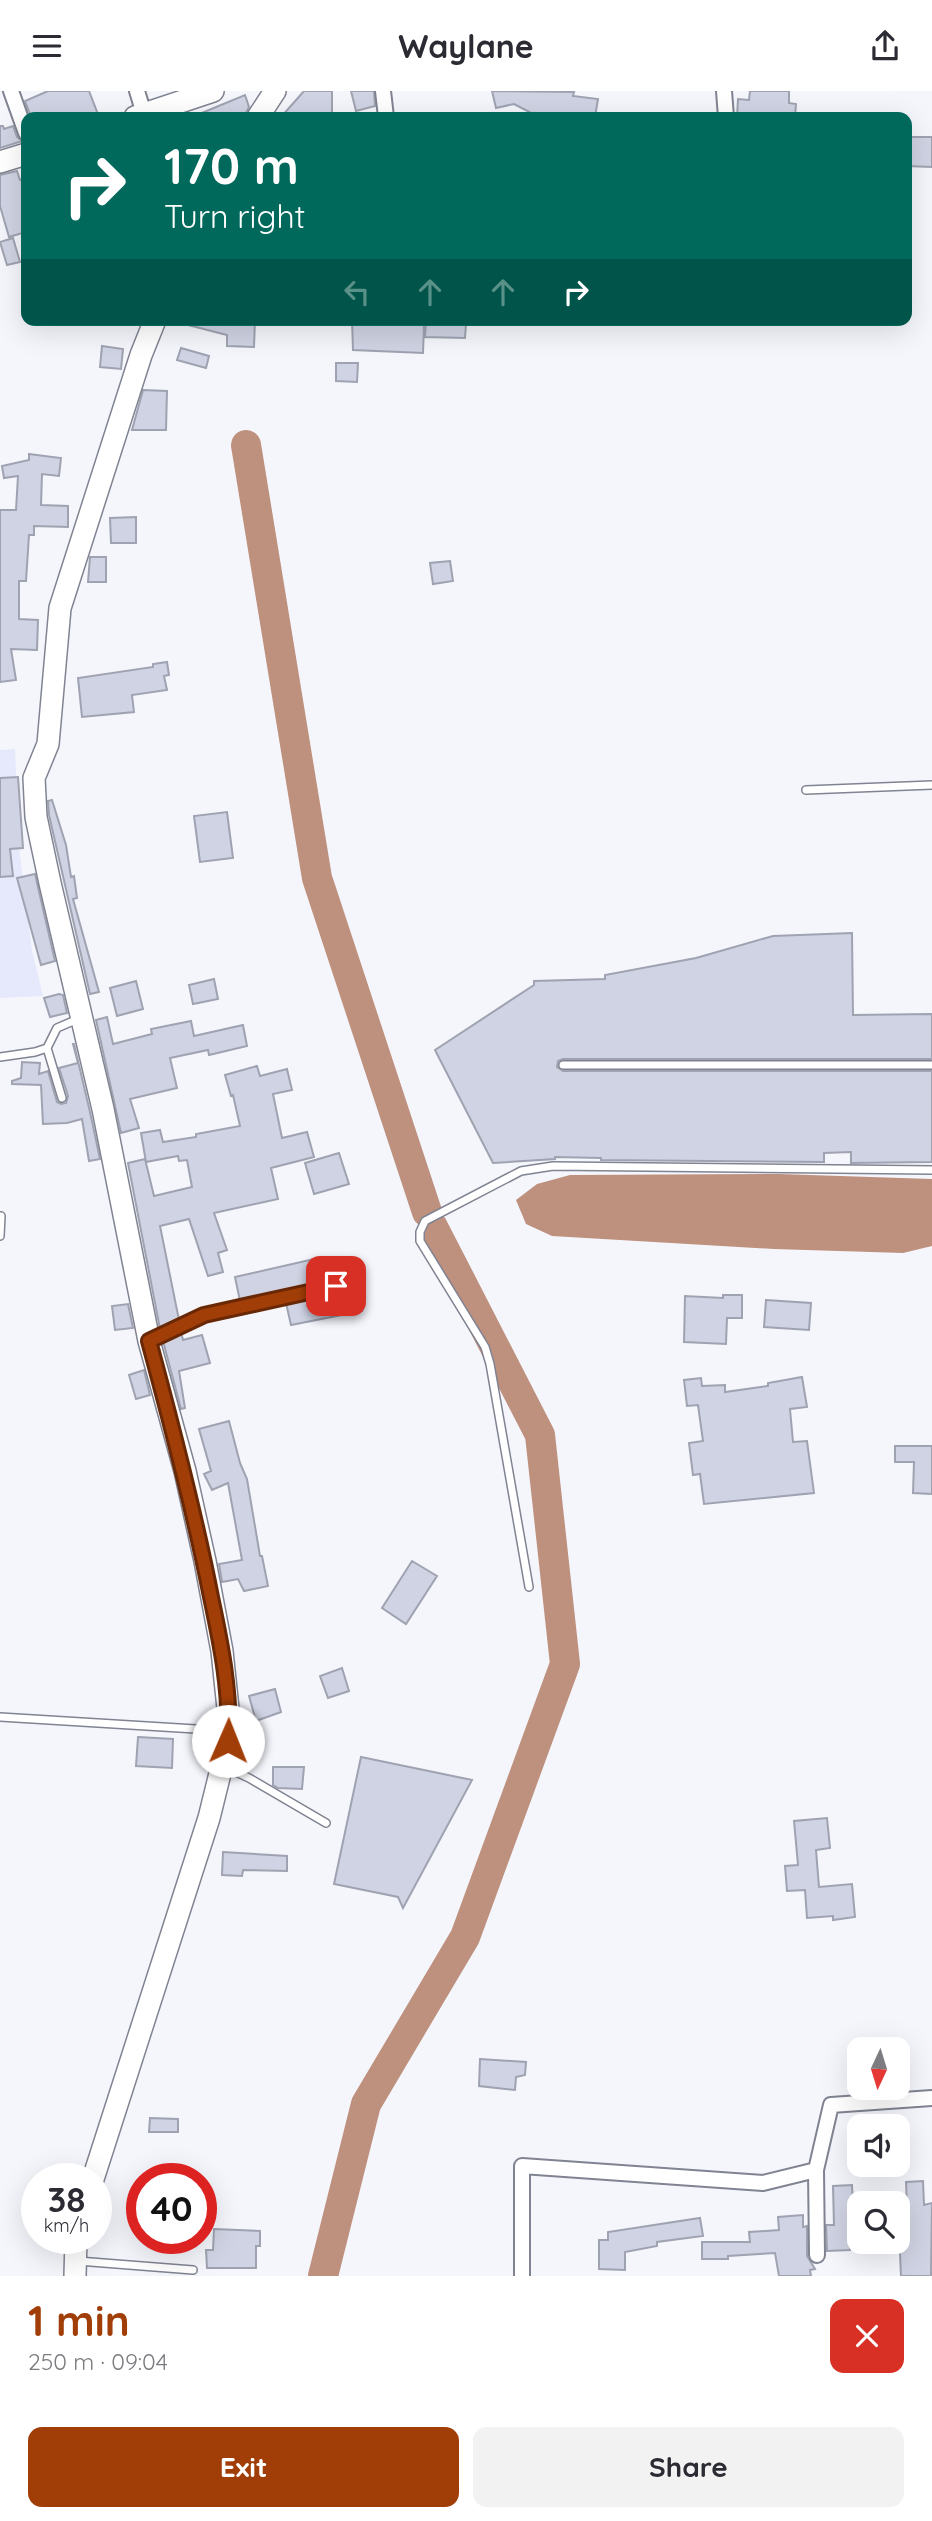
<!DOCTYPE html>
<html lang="en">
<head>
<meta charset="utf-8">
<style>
	body { margin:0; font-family:Quicksand,sans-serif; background:#f2f2f3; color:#2b2b33; height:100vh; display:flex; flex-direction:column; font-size:26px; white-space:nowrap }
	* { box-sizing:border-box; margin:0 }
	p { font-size:23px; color:#7c7c81 }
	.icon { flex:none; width:38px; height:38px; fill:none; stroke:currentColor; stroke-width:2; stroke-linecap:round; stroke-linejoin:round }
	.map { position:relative; height:2185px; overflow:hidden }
	.sheet { display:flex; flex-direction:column; background:#fff; flex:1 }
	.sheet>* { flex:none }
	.banner { position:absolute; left:21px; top:21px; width:891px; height:214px; border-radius:14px; box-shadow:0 7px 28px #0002; background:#00695c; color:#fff; overflow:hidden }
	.needle { width:46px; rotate:184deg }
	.controls { position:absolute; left:847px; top:1946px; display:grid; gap:14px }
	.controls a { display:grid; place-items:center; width:63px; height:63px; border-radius:14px; background:#fff; box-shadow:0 7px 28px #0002; font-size:35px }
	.speed { position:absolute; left:21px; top:2072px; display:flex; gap:14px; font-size:35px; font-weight:700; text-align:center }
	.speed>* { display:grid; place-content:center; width:91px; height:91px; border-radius:50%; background:#fff; box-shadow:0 7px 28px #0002; line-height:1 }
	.speed small { font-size:18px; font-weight:400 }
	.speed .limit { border:10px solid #d22; background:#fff; color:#111 }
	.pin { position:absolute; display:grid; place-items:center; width:60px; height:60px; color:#fff; margin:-30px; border-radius:14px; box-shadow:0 4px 10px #0006 }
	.me { position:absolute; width:77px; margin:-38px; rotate:1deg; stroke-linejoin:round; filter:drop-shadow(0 0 5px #0008) }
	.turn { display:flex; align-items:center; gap:24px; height:147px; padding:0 28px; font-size:32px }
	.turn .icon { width:91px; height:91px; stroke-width:2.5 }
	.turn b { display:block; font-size:49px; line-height:60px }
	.lanes { display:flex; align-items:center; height:66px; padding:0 28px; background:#0003; justify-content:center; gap:35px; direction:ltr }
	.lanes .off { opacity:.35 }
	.round { display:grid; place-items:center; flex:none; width:74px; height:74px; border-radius:14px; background:#f2f2f3 }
	.overview { display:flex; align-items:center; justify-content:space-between; height:119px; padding:0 28px }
	h1 { font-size:42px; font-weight:800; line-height:52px; color:#a13d07 }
	.button { display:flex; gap:14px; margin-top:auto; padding:14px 28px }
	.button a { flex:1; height:80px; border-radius:14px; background:#a13d07; color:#fff; font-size:28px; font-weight:800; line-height:80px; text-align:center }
	.button a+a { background:#f2f2f3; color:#2b2b33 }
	header { display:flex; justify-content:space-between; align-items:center; height:91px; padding:0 28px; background:#fff; font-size:32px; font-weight:800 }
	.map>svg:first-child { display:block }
</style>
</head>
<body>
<header><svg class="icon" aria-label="menu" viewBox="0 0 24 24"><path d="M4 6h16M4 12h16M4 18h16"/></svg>Waylane<svg class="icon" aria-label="share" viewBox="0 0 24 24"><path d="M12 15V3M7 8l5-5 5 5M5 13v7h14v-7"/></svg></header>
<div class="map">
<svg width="932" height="2185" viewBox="0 0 932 2185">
	<rect width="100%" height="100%" fill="#f5f6fc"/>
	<path fill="#e5e9fb" d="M15 658 19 757 32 860 43 905 0 907V659Z"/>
	<path fill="#be907e" d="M779 1083 932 1088V1155L903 1162 774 1158 552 1145 526 1133 516 1109 537 1093 570 1084Z"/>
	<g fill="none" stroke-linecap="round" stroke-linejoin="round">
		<path stroke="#be907e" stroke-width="30" d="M246 354 317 787 427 1121
			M323 2185 366 2013 465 1846 565 1573 540 1344 433 1136"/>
	</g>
	<path fill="#d0d3e3" stroke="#9fa2b0" stroke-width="2" d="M48 0H89L99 26H31L25 10Z
		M304 0H332V26H281Z
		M351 0H374L375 15 356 20Z
		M492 0 574 1 573 5 598 8 595 26H539L514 13 496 17Z
		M750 0H789V12L796 13 795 26H737L738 8 749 9Z
		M245 4 249 16 245 24 192 26Z
		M0 35H3L4 38 13 35 17 46 22 50 0 57Z
		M906 46H932V76L906 75Z
		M17 80 20 89 26 87V141L9 146 0 115V84Z
		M13 147 20 171 7 174 0 151Z
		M189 229H255L254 256 227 255V244L188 234Z
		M352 229H397V233L424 234 423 262 353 259Z
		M426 229 466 233 465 247 425 246Z
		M102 255 123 258 121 278 100 276Z
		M181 257 209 265 206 277 177 269Z
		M336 272H358L357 291 336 290Z
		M143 299 167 300 166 339H132Z
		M29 363 61 367 59 385 42 383 41 414 68 415V436L34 435V444H29L26 490H19V528L38 529 37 559 11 558 16 589 0 591V419H16L18 385 4 387 2 375 29 369Z
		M136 426V452H111L110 427Z
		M90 466H106V491H88Z
		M450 470 453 490 433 493 430 472Z
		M167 571 169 584 164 585 167 599 132 604 134 621 82 626 78 587 153 576V573Z
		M18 686 23 757 10 758 13 785 0 786V687Z
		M52 709 66 754 71 786 74 785 77 807 73 808 99 901 90 903 49 724 48 710Z
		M227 721 233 767 200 771 194 725Z
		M35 783 55 870 41 874 17 787Z
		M852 842 853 924 932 923V968H563L558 970 557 976 563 980H932V1071L851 1072V1061L824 1062V1071L601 1069V1067L555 1066V1068L493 1072 435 959 534 894V890L605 888V884L696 867 773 845Z
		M214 888 218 908 193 913 189 894Z
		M136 890 143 918 117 925 110 897Z
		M59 903 63 904 67 922 50 926 44 907Z
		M107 926 113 953 152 943 151 938 191 930 194 945 243 934 247 955 209 964 208 959 170 967 177 997 130 1008 139 1037 121 1042 96 929Z
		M73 953H74L90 1021 100 1068 89 1070 82 1028 67 1032 43 1033 41 994 12 993V990L21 987 22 971 40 972 39 983 48 980 57 1011 61 1013 66 1012 68 1005 59 977 78 972Z
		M257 975 260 985 287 978 292 999 273 1003 282 1047 307 1041 314 1066 271 1077 278 1108 214 1122 227 1159 218 1162 223 1181 208 1185 189 1128 160 1135 179 1229 160 1238 128 1072 145 1068 154 1105 192 1096 187 1069 179 1070 178 1065 146 1071 141 1042 160 1039 163 1051 196 1046V1043L240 1035 233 1004 231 1005 225 984Z
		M339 1062 349 1093 314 1103 305 1072Z
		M323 1166 328 1190 240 1210 235 1186Z
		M358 1194 362 1220 291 1234 286 1212Z
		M723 1204H742V1227H727L726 1253 684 1251 685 1205 723 1207Z
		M766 1209 811 1212 809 1239 764 1236Z
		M128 1213 133 1237 115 1239 112 1215Z
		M181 1241 183 1249 202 1244 210 1272 179 1280 185 1317 181 1318 163 1250Z
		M144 1279 150 1304 136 1308 129 1284Z
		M802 1286 807 1316 790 1318 793 1351 807 1350 814 1402 704 1413 700 1383 693 1384 689 1352 703 1350 698 1314 687 1315 684 1289 701 1287 702 1295 725 1294V1301L768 1295V1292Z
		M229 1330 240 1372 247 1388 260 1465H262L268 1495 244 1500 238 1488 222 1491 219 1473 242 1469 228 1392 212 1399 204 1383 211 1380 199 1338Z
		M895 1355H932V1403L913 1402 914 1371H895Z
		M412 1470 437 1485 406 1533 382 1517Z
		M342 1577 349 1600 328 1607 320 1585Z
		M275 1598 281 1621 256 1630 249 1605Z
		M138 1646 173 1648 172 1677 136 1675Z
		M361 1666 472 1689 403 1817 398 1806 334 1793Z
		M273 1676H304L302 1698 278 1697 273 1694Z
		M827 1727 830 1757 816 1759 819 1796 852 1793 855 1826 833 1829V1825L807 1827 805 1799 787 1800 785 1775 798 1774 794 1730Z
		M223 1761 287 1765V1780L243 1779 242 1785 222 1784Z
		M480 1968 526 1971 525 1984 516 1986 515 1999 479 1995Z
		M150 2027 178 2028V2041H149Z
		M923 2090 924 2114 932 2112 931 2185H901L898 2118 907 2116 906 2091Z
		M852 2094 853 2116H848L850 2159 827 2160 826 2134H834L833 2095Z
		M803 2124V2136L807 2135V2165L815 2178 810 2179 811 2185H779L775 2162 728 2165V2168H702V2151H750L749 2141 779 2139 778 2126Z
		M700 2127 703 2145 657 2151V2155L625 2161V2179L599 2178V2149H608V2141Z
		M214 2138 260 2140V2155H256V2177H207L206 2159H213Z"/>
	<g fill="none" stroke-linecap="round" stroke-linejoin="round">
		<defs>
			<path id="lane" d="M806 699 932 694
				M47 957 62 1007
				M0 966 35 961 47 957 57 937 78 928
				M563 974H932
				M0 1145 1 1125
				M153 1248 204 1224 336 1195
				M529 1496 490 1273 485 1256 420 1150V1141L425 1130 521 1080 553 1075 932 1079
				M0 1626 228 1640
				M225 1676 249 1687 326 1732
				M78 2170 193 2179"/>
			<path id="street" d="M11 0 26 42
				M137 0 144 23
				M383 0 386 26
				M724 0 726 26
				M817 2164 816 2079 831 2014 932 2007
				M522 2185V2075L763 2092 816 2079"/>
			<path id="secondary" d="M135 26 213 0
				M258 26 275 0
				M0 71 26 63
				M93 2088 209 1727 228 1650 229 1627 222 1560 205 1470 185 1380 149 1250 103 1018 50 792 36 726 34 687 48 653 60 517 141 264 155 229
				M75 2185 76 2147"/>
		</defs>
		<use href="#lane" stroke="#808391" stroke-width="10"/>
		<use href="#street" stroke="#808391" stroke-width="18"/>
		<use href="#secondary" stroke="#808391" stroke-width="24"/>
		<use href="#lane" stroke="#fff" stroke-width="7"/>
		<use href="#street" stroke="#fff" stroke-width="14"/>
		<use href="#secondary" stroke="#fff" stroke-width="21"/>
	</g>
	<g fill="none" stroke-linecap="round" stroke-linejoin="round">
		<defs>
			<path id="route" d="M228 1650C231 1602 221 1553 211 1506 194 1419 172 1335 149 1250L204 1224 336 1195"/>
		</defs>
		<use href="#route" stroke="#692805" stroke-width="18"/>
		<use href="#route" stroke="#a13d07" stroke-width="12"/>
	</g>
</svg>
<div class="controls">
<a><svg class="needle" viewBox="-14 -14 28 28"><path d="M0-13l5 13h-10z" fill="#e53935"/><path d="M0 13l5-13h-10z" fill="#7c7c81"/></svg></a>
<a><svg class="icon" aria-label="sound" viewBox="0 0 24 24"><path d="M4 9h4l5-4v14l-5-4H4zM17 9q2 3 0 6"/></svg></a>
<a><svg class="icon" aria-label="search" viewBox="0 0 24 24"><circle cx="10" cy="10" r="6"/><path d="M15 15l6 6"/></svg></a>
</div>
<div class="speed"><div>38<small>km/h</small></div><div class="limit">40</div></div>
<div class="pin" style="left:336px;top:1195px;background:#d93025"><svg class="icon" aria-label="arrive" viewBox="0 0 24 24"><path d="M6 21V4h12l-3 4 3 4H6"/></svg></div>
<svg class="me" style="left:228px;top:1650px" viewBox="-20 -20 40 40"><circle r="19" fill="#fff"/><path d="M0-13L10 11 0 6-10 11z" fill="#a13d07"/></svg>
<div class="banner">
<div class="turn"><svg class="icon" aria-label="right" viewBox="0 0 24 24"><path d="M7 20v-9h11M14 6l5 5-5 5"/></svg><div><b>170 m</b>Turn right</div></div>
<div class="lanes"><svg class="icon off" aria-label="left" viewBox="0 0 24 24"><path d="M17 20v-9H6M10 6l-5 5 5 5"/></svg><svg class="icon off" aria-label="ahead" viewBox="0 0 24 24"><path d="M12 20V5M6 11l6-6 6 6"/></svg><svg class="icon off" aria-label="ahead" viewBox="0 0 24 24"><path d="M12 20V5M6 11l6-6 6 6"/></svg><svg class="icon" aria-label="right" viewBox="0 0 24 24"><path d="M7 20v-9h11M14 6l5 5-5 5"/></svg></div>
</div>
</div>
<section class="sheet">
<div class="overview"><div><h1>1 min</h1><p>250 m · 09:04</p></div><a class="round" style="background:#d93025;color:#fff"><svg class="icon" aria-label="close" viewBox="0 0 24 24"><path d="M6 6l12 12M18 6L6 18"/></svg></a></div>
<div class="button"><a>Exit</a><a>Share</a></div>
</section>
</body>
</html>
